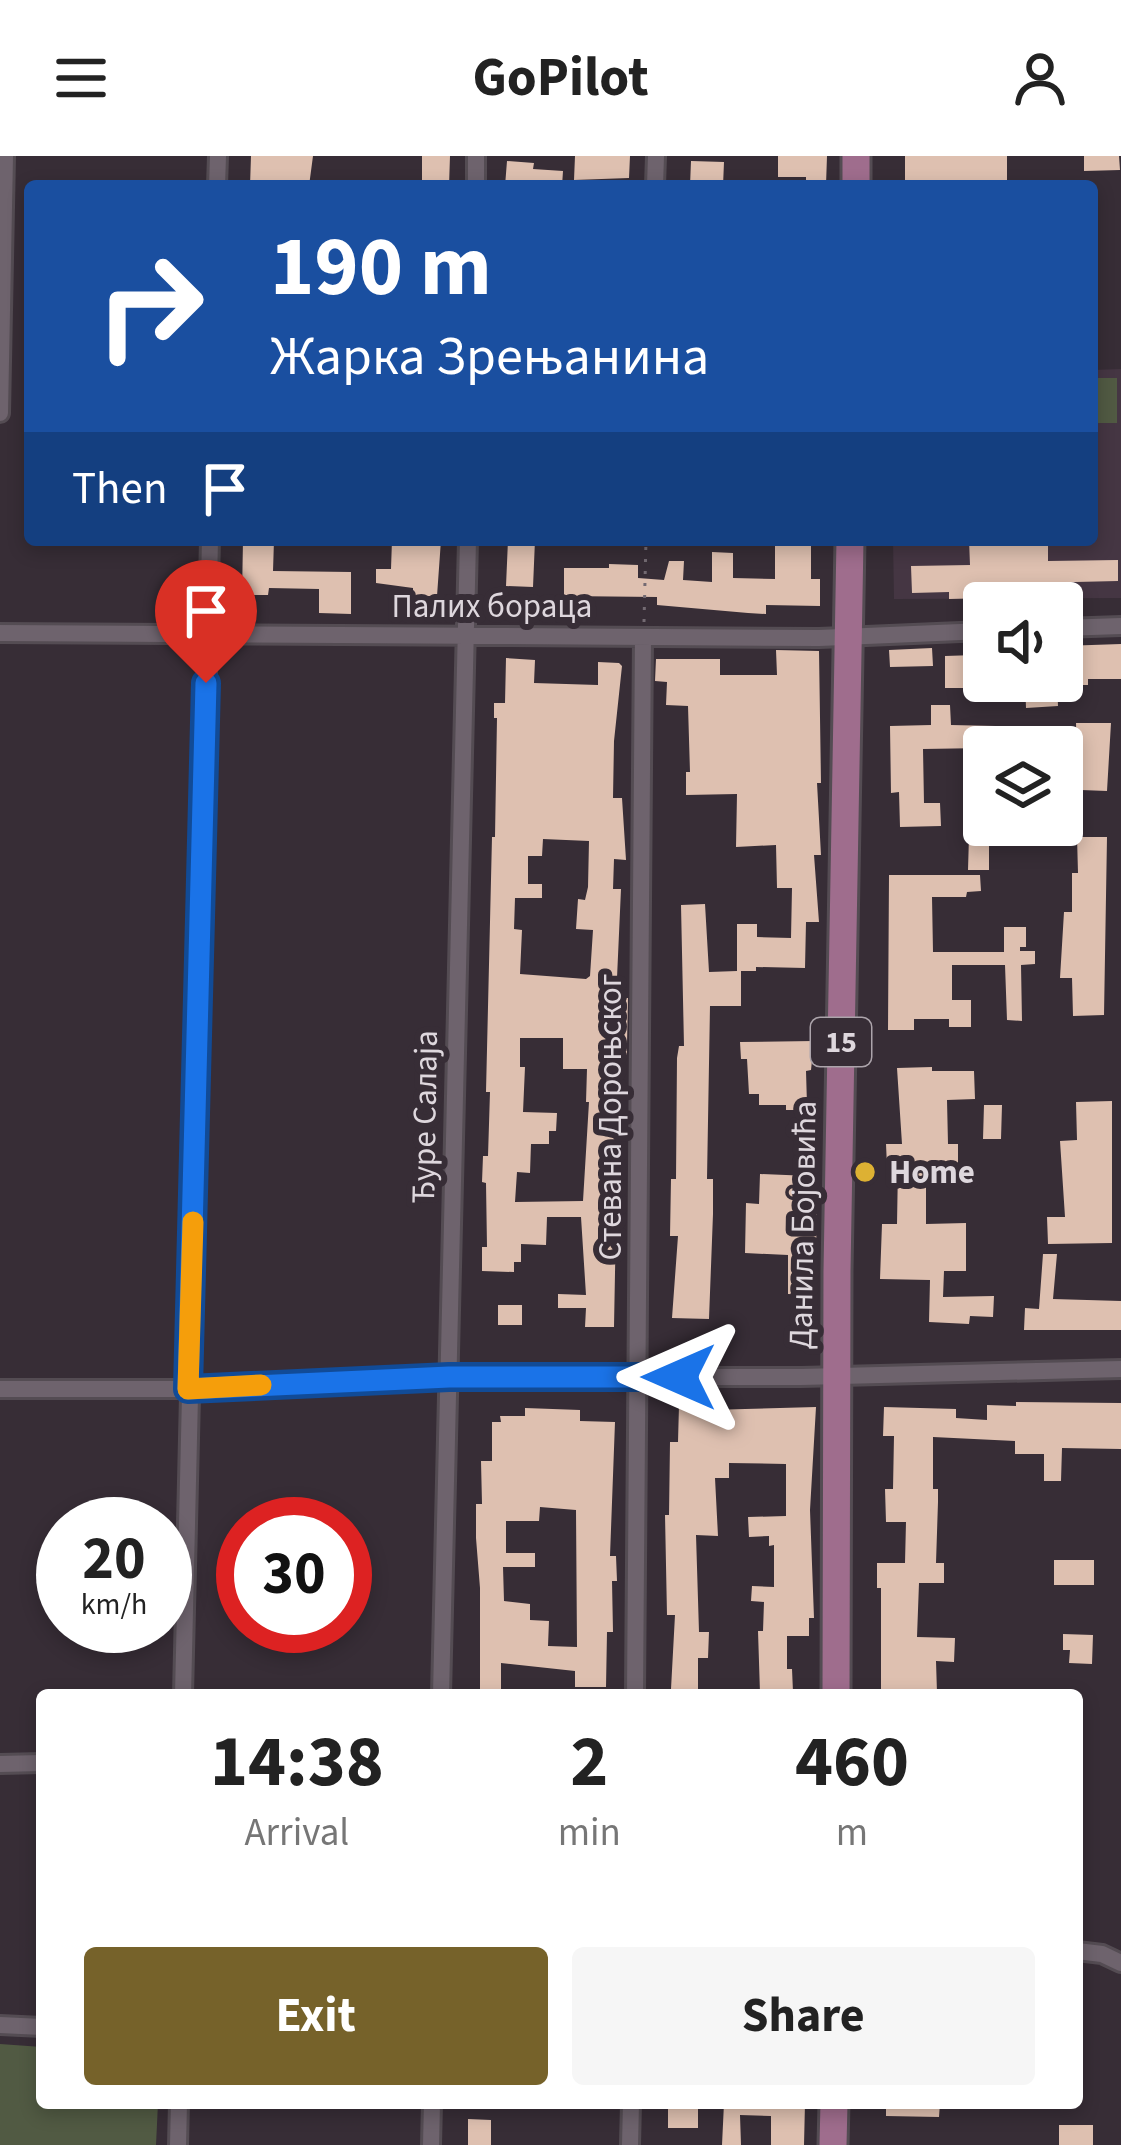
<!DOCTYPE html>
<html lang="en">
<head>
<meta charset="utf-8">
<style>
	body { margin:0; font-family:"Source Sans 3",sans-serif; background:#f6f6f6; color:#222; height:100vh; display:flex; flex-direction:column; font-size:45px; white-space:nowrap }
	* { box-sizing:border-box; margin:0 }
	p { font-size:39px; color:#767676 }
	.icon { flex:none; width:66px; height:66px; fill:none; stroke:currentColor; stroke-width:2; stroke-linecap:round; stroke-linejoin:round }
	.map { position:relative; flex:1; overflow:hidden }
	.drawer { position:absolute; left:36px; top:1533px; width:1047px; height:420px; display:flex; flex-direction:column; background:#fff; border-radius:12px; box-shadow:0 6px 18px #0003 }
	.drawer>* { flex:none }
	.top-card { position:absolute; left:24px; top:24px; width:1074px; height:366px; border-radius:12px; box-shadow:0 6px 18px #0003; background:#1a4fa0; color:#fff; overflow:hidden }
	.controls { position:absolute; left:963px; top:426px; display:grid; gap:24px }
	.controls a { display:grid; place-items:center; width:120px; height:120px; border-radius:12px; background:#fff; box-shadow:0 6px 18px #0003; font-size:60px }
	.speed { position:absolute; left:36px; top:1341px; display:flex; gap:24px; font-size:60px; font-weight:700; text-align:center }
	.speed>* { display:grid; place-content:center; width:156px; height:156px; border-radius:50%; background:#fff; box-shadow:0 6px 18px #0003; line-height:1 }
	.speed small { font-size:30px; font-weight:400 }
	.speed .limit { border:18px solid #d22; background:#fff; color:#111 }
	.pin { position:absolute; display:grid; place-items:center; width:102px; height:102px; color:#fff; margin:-123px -51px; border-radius:50% 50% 50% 0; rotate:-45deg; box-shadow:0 0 12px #0007 }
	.pin .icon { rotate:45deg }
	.me { position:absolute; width:132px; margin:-66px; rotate:270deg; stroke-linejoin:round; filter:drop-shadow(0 0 9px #0008) }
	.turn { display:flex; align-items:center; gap:42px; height:252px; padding:0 48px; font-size:54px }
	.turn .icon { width:156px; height:156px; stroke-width:2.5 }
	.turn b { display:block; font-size:84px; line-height:102px }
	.then { display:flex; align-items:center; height:114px; padding:0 48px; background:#0003; gap:24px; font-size:45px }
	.eta { display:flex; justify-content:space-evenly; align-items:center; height:204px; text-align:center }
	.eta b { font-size:72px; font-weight:700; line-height:84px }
	.action { display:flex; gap:24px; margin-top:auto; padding:24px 48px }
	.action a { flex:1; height:138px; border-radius:12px; background:#76622a; color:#fff; font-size:48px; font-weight:700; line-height:138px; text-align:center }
	.action a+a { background:#f6f6f6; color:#222 }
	header { display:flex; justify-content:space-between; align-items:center; height:156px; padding:0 48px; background:#fff; font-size:54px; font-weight:700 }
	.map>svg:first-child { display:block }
</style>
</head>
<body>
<header><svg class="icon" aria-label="menu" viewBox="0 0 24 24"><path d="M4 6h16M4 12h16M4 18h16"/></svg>GoPilot<svg class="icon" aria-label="person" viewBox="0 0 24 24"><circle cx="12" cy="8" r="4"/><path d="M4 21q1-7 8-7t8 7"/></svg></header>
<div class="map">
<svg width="1121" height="1989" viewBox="0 0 1121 1989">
	<rect width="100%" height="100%" fill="#372d36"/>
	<path fill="#453643" d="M1121 213V442L894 443 893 384H1092V214Z"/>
	<path fill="#515a43" d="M1092 222H1117V267H1092Z
		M0 1888 42 1891V1947H158L156 1989H0Z"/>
	<path fill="#dec0b0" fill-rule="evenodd" d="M251 0H313L309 30H250Z
		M422 0H450L449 30H422Z
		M575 0H630L629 22 574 24Z
		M778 0H827L826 29H806V21H778Z
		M905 0H1007V30H905Z
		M1084 0H1119L1120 14 1084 15Z
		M507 5 534 7 533 13 563 15 562 30H505Z
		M691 5 724 6 723 30H690Z
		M243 384H274L273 415 351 416V458L319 457V433L269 432 268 439H242Z
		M392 384H441L437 440H413V432L376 427V413H391Z
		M508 384H535L533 431 506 430Z
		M969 384H1048V405L1118 404V425L1033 427V441L949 443V436L912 437 911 410 970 409Z
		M775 389H811V423H820V450L766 449V458L748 457 657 449V441L564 440V412H609V408L638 409V422L664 424 669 405H684L683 424 712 426V396L733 397V422L775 423Z
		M1121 488V523H1088V529H1062V490Z
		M932 492 933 510 890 511 889 494Z
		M776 494 819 495 821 627H817L821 699H814L819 766H806L805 812 756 811V815H741V850H710L707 1023H713V1058L709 1163 672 1162 678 1080H670L671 1023H676L677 902 679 890H684L681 749 705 748 709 816 737 815V768H757V781L791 782 792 732H777L776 689 736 691 737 638 686 639V616H690L688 550 666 549 667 526 655 525 656 503H720V519H777Z
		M975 499 976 532H945V500Z
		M506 502 535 504 534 527 598 529V506L619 507 622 510 614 585 613 642H622L626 704 614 703 613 733H621L617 822H623L621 842H628L627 888V902L619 901 614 1171H585L586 1152H558V1138L586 1139 581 1061H547L546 1089 521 1088V1106H514V1116L482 1115V1091H487L486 1027 482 1026 483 1000H488L490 936H486L492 681H495L497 562H494V547H505ZM543 683 589 685 588 731 585 744 578 743 576 773 593 774 590 820 586 823 520 818 522 774 514 773 515 742H542V728H528V700H542ZM520 882H563V913H587L586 946H589L583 1045 515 1046 517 1016 530 1017 531 988H549V975H556L557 957 523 956 525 911H520Z
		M1025 525H1057L1058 550 1026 552Z
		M931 549H950L951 569 1035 571V584H992V591L984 592 923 593 924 647H940L941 670 900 671 899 636 891 637 890 570 931 569Z
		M1076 567H1111L1107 635 1081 634V626H1062V604H1077Z
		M969 680 989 681V714H968Z
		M1077 681H1107L1104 859 1073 860 1072 822H1060L1064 756H1072V717H1078Z
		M889 719H980L981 735 967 736 966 741H932L933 796H1004V771H1026V791H1020V795H1035V808L1021 809 1022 865 1007 864 1005 809H952V844H971V871H949V863H914V874H888Z
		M814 885 811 914 806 915 807 949 803 954H786V949H759V938H749L747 903H741L740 886Z
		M932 911V915H974L975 943 947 944 948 988H958V1009H926V1068L966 1067V1115H944L943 1141 994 1140 993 1161 970 1160 969 1168 929 1166 930 1124 880 1123 882 1068H897L898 1010H887L886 988H902L897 912Z
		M1112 945V1087L1048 1088 1047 1061H1065L1060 985 1077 984 1076 946Z
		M984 949H1002L1001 983H983Z
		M760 1018 810 1020 809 1050H817L815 1139 788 1138V1099L745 1097 746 1047 759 1048Z
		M1043 1098H1057L1053 1143 1121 1145V1174H1024L1025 1152 1039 1153Z
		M498 1149H522V1169H498Z
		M1016 1246 1121 1247V1293L1062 1292 1061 1325H1044V1298H1015V1285L933 1281V1333H938V1346L936 1407H944V1427H919L917 1481 955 1482 954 1506 936 1505 937 1537 881 1539V1432H877V1407H905L906 1366H886L885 1333H893L894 1280H883L884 1251 956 1253V1262L987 1264V1249L1016 1250Z
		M679 1249 708 1250V1254L816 1251 810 1354 814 1462H809V1480H787V1513H792L793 1536 760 1537 758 1475H763L764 1446 751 1445 752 1430 774 1431V1389L769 1390V1380L749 1381 748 1361 786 1360V1308L729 1307V1322H715L718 1380 696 1379 699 1476H709L708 1502H698V1534L671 1533 675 1459H667L665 1359H669L670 1286H678Z
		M525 1252 580 1254V1265L615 1266 610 1400H616L617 1425H612L613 1476H607L606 1531H575V1515L501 1507V1539H480V1432L476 1382V1348H482L481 1305H492V1266H501L500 1260H525ZM540 1351 576 1354 577 1491 548 1490 549 1465 530 1464V1448L504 1445 503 1411H535V1397H506V1365H539Z
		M1054 1404H1094V1429H1054Z
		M1063 1478 1093 1479 1092 1508 1069 1507 1070 1494H1063Z
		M668 1947H698V1972H668Z
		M724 1947H805L804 1989H771V1960L740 1959 741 1989H722Z
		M886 1947H940L939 1961 886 1960Z
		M468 1963 491 1964V1989H468Z
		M1059 1969H1093V1989H1059Z"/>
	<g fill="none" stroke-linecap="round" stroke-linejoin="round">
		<defs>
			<path id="minor" d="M217 30 218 0
				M476 30V0
				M655 30 656 0
				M0 257 5 0
				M1062 472 1121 470
				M0 477 819 482 984 475
				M0 1233H188L449 1221H801L1121 1213
				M183 1539 210 384
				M441 1539 468 384
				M635 1539 643 481
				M0 1608 42 1607
				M1077 1795 1102 1798 1121 1807
				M0 1869 42 1871
				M178 1989 179 1947
				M431 1989 432 1947
				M630 1989 631 1947"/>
			<path id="primary" d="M856 30V0
				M836 1539 837 1115 850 384
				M833 1989 834 1947"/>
		</defs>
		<use href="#minor" stroke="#544c53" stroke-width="22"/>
		<use href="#primary" stroke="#544c53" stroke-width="33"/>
		<path stroke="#736a72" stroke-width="3" stroke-dasharray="3 9" stroke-linecap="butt" d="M644 466 646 384"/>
		<use href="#minor" stroke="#6e636d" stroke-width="16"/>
		<use href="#primary" stroke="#9f6d8d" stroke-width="27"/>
	</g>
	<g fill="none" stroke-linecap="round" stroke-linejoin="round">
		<defs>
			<path id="route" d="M206 527 188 1233 449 1221H679"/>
		</defs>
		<use href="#route" stroke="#114b97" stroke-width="30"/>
		<use href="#route" stroke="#1a73e8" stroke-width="21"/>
		<path stroke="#f59e0b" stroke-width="21" d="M193 1066 188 1233 261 1229"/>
	</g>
	<circle fill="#ddb133" stroke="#372d36" stroke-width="4.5" cx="865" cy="1016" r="12"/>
	<g text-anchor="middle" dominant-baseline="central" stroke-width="12" stroke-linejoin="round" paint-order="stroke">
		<rect fill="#372d36" stroke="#aca4ab" stroke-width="3" x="811" y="862" width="60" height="48" rx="9"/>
		<g font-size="30" font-weight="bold" fill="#ded7dd">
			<text x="841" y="886">15</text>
		</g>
		<g font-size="33" fill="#ded7dd" stroke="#372d36">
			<text x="492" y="450">Палих бораца</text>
			<text transform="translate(425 961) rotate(-89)">Ђуре Салаја</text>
			<text transform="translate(610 961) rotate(-90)">Стевана Дороњског</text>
			<text transform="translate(803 1069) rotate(-89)">Данила Бојовића</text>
		</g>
		<g font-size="33" font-weight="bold" fill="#ded7dd" stroke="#372d36" text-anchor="start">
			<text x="889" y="1016">Home</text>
		</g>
	</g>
</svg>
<div class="controls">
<a><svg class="icon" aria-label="sound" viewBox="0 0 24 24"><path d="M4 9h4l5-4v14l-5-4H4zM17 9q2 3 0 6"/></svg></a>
<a><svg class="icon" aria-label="layers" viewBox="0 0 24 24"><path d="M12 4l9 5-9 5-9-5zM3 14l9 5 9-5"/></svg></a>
</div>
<div class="speed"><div>20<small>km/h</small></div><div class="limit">30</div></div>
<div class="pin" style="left:206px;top:527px;background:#d93025"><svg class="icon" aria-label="arrive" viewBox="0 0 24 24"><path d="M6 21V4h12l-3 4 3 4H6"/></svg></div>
<svg class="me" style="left:679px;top:1221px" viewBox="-20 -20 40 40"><path d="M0-17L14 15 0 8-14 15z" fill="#1a73e8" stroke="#fff" stroke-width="4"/></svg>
<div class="top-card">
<div class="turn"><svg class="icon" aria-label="right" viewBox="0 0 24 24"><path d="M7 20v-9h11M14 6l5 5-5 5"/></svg><div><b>190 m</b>Жарка Зрењанина</div></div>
<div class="then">Then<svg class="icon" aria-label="arrive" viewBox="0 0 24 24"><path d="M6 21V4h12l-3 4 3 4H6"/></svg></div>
</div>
<section class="drawer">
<div class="eta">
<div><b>14:38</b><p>Arrival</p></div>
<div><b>2</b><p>min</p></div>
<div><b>460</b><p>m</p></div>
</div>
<div class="action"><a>Exit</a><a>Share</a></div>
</section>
</div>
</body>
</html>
